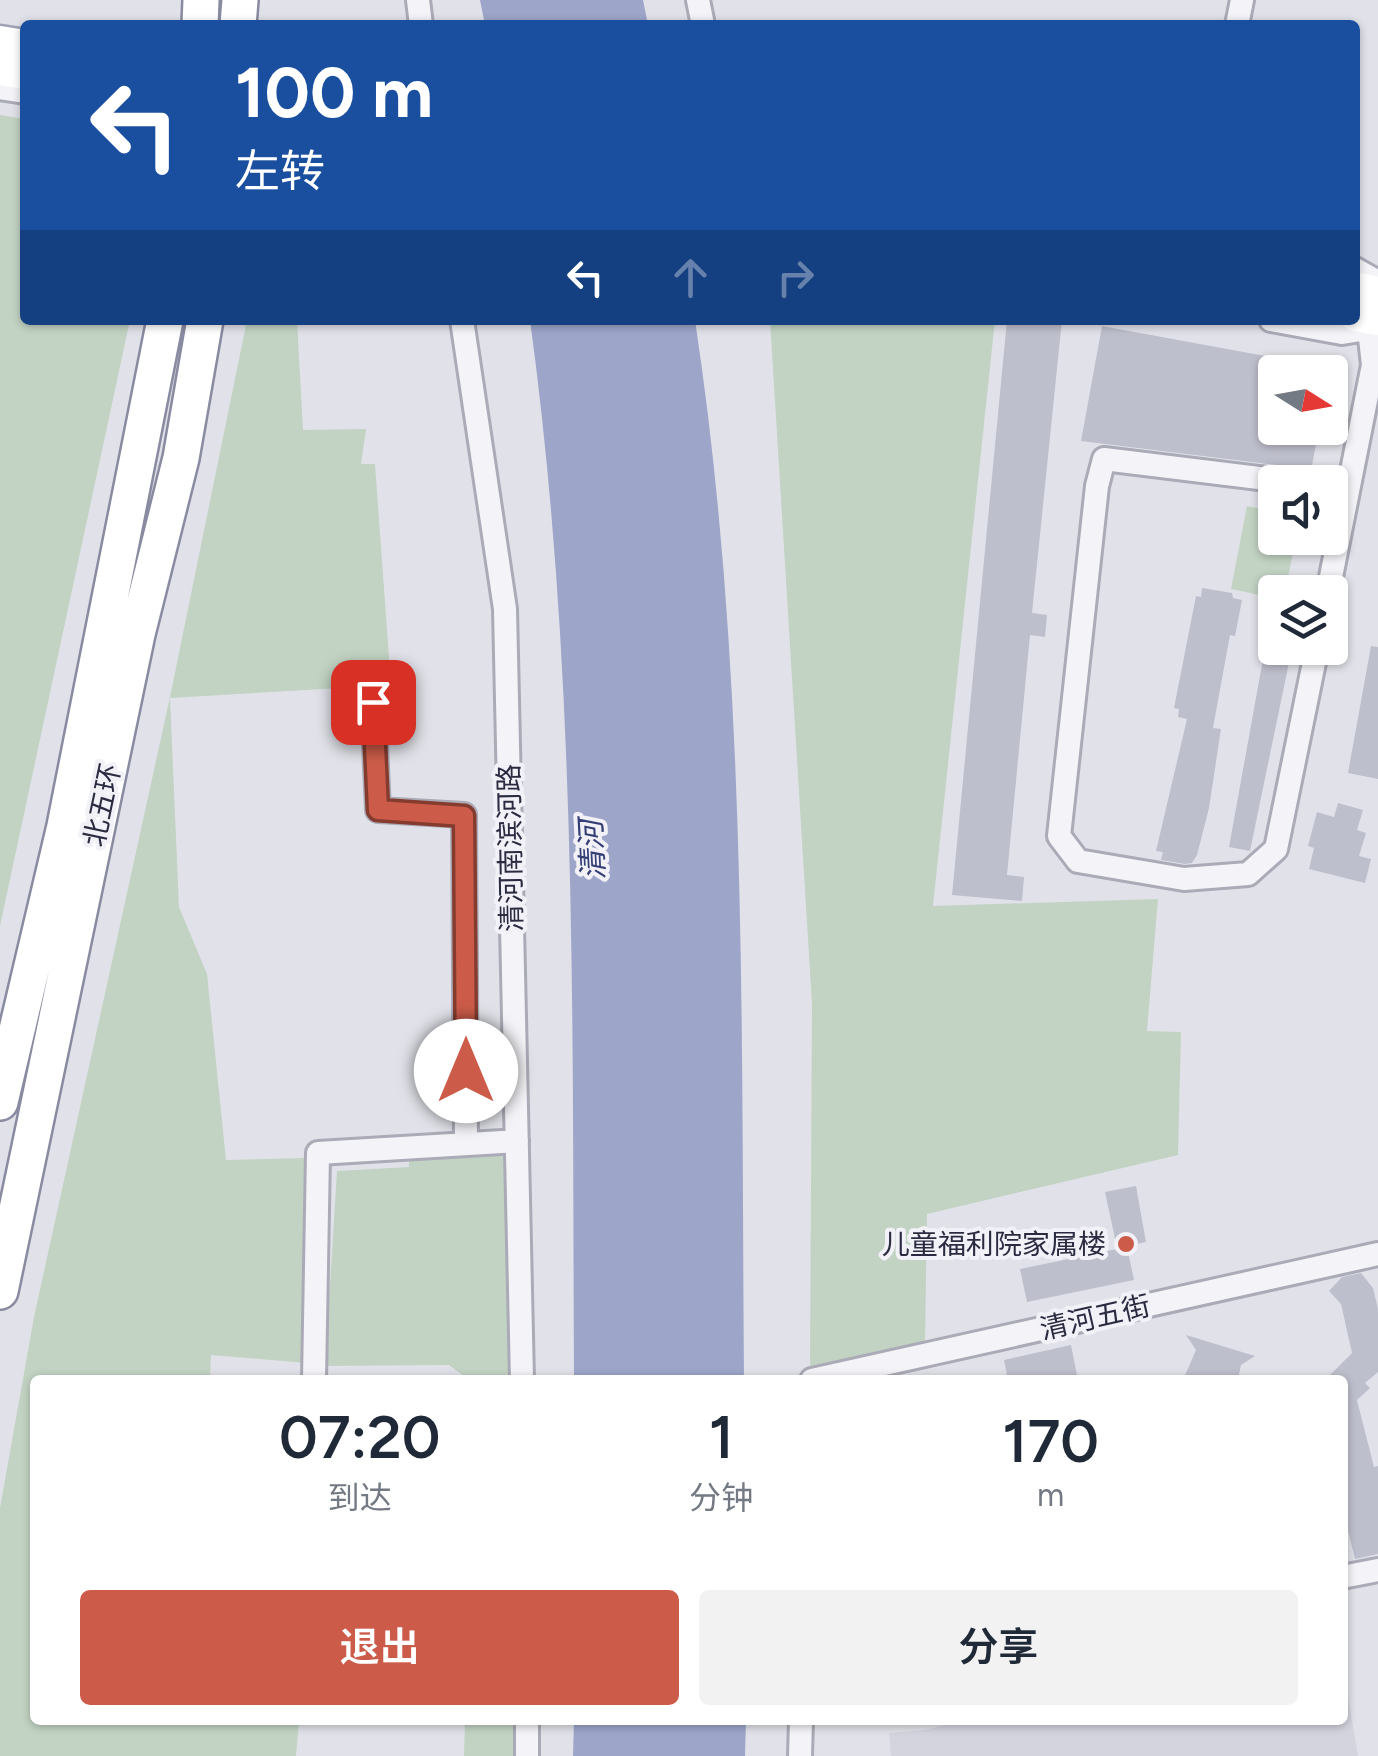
<!DOCTYPE html>
<html lang="zh">
<head>
<meta charset="utf-8">
<style>
	body { margin:0; font-family:Figtree,"Noto Sans SC",sans-serif; background:#f2f2f3; color:#1f2937; height:100vh; display:flex; flex-direction:column; font-size:38px; white-space:nowrap }
	* { box-sizing:border-box; margin:0 }
	p { font-size:32px; color:#747a83 }
	.icon { flex:none; width:55px; height:55px; fill:none; stroke:currentColor; stroke-width:2; stroke-linecap:round; stroke-linejoin:round }
	.map { position:relative; flex:1; overflow:hidden }
	.panel { position:absolute; left:30px; top:1375px; width:1318px; height:350px; display:flex; flex-direction:column; background:#fff; border-radius:10px; box-shadow:0 2px 8px #0004 }
	.panel>* { flex:none }
	.banner { position:absolute; left:20px; top:20px; width:1340px; height:305px; border-radius:10px; box-shadow:0 2px 8px #0004; background:#1a4fa0; color:#fff; overflow:hidden }
	.needle { width:65px; rotate:101deg }
	.buttons { position:absolute; left:1258px; top:355px; display:grid; gap:20px }
	.buttons a { display:grid; place-items:center; width:90px; height:90px; border-radius:10px; background:#fff; box-shadow:0 2px 8px #0004; font-size:50px }
	.pin { position:absolute; display:grid; place-items:center; width:85px; height:85px; color:#fff; margin:-42px; border-radius:20px; box-shadow:0 5px 15px #0006 }
	.me { position:absolute; width:110px; margin:-55px; rotate:0deg; stroke-linejoin:round; filter:drop-shadow(0 0 8px #0008) }
	.turn { display:flex; align-items:center; gap:35px; height:210px; padding:0 50px; font-size:45px }
	.turn .icon { width:130px; height:130px; stroke-width:2.5 }
	.turn b { display:block; font-size:70px; line-height:85px }
	.lanes { display:flex; align-items:center; height:95px; padding:0 50px; background:#0003; justify-content:center; gap:50px; direction:ltr }
	.lanes .off { opacity:.35 }
	.eta { display:flex; justify-content:space-evenly; align-items:center; height:170px; text-align:center }
	.eta b { font-size:60px; font-weight:600; line-height:70px }
	.action { display:flex; gap:20px; margin-top:auto; padding:20px 50px }
	.action a { flex:1; height:115px; border-radius:10px; background:#cc5c49; color:#fff; font-size:40px; font-weight:600; line-height:115px; text-align:center }
	.action a+a { background:#f2f2f3; color:#1f2937 }
	.map>svg:first-child { display:block }
</style>
</head>
<body>
<div class="map">
<svg width="1378" height="1756" viewBox="0 0 1378 1756">
	<rect width="100%" height="100%" fill="#e1e2e9"/>
	<path fill="#d3d4de" d="M1343 1696H1348L1358 1756H891L889 1733 925 1730 965 1720H1342Z"/>
	<path fill="#c2d3c3" d="M0 115 25 119V320H130L0 926Z
		M247 320H297L303 430 366 429 361 464H375L391 685 170 698 179 907 207 974 226 1160 305 1158 306 1363 211 1355 210 1380H35V1720H299L296 1756H0V1508L34 1317 170 697Z
		M770 320H995L933 906 1158 899 1147 1031 1181 1032 1178 1155 927 1214 925 1342 810 1366 812 1004Z
		M1247 506 1275 512V538H1296L1285 592H1275V598L1231 589Z
		M507 1152 513 1380H469L449 1365 325 1366 337 1171 409 1167V1157Z
		M465 1720H514V1756H464Z"/>
	<path fill="#9da5c9" d="M480 0H643L648 25H485Z
		M530 320H695C748 670 741 1027 744 1380H574C572 1026 578 672 530 320Z
		M574 1720H746L745 1756H573Z"/>
	<path fill="#bebfcc" d="M1007 320H1062L1032 613 1047 615 1045 637 1030 635 1007 875 1024 877 1022 901 952 895Z
		M1102 326 1315 365V372H1275V428H1319L1309 482 1293 467 1081 441Z
		M1202 588 1232 593 1233 598 1242 600 1235 636 1230 635 1213 728 1221 729 1209 808 1197 855 1192 863 1185 864 1161 860 1163 852 1156 851 1187 719 1178 717 1179 709 1174 708 1196 596 1201 597Z
		M1371 646 1378 647V779L1348 773Z
		M1265 648H1292L1250 851 1229 847Z
		M1338 803 1363 810 1357 830 1366 833 1359 856 1371 859 1365 883 1309 869 1314 848 1308 846 1317 812 1334 817Z
		M1136 1186 1146 1242 1117 1248 1105 1192Z
		M1127 1247 1134 1280 1027 1302 1020 1269Z
		M1361 1273 1373 1288 1378 1309V1372L1365 1383 1370 1388 1357 1400 1374 1467 1378 1466V1554L1355 1559 1342 1507V1380H1325L1352 1353 1341 1304 1329 1291 1342 1277Z
		M1186 1335 1255 1356 1241 1365 1238 1379 1183 1380 1196 1350Z
		M1071 1345 1078 1380H1008L1004 1360Z"/>
	<g fill="none" stroke-linecap="round" stroke-linejoin="round">
		<defs>
			<path id="minor" d="M418 0 421 25
				M698 0 703 25
				M1237 25 1242 0
				M0 88 25 92
				M1355 269 1378 282
				M462 320 505 609 522 1380
				M1271 320 1342 333 1378 327
				M1291 482 1104 459 1097 486 1059 836 1078 861 1184 879 1248 874 1276 849 1317 648
				M1328 592 1373 365 1369 329
				M373 702 378 810 464 815 466 1144
				M314 1380 318 1153 517 1141
				M812 1380 1378 1254
				M1342 1577 1378 1570
				M527 1720V1756
				M800 1756 801 1720"/>
			<path id="major" d="M0 41 25 45
				M0 70 25 74
				M1355 287 1378 292
				M1355 316 1378 320"/>
			<path id="highway" d="M200 25 201 0
				M238 25 240 0
				M0 1102 65 826 165 320
				M0 1291 137 634 181 458 205 320"/>
		</defs>
		<use href="#minor" stroke="#aaabb7" stroke-width="28"/>
		<use href="#major" stroke="#a0a2b5" stroke-width="35"/>
		<use href="#highway" stroke="#898ba0" stroke-width="40"/>
		<use href="#minor" stroke="#f4f4f8" stroke-width="22"/>
		<use href="#major" stroke="#fff" stroke-width="30"/>
		<use href="#highway" stroke="#fff" stroke-width="35"/>
	</g>
	<g fill="none" stroke-linecap="round" stroke-linejoin="round">
		<defs>
			<path id="route" d="M373 702 378 810 464 816 466 1071"/>
		</defs>
		<use href="#route" stroke="#853c2f" stroke-width="25"/>
		<use href="#route" stroke="#cc5c49" stroke-width="18"/>
	</g>
	<circle fill="#cc5c49" stroke="#f1f1f7" stroke-width="4" cx="1126" cy="1244" r="10"/>
	<g text-anchor="middle" dominant-baseline="central" stroke-width="8" stroke-linejoin="round" paint-order="stroke">
		<g font-size="28" fill="#2a2b41" stroke="#f1f1f7">
			<text transform="translate(102 805) rotate(-78)">北五环</text>
			<text transform="translate(510 848) rotate(-91)">清河南滨河路</text>
			<text transform="translate(1095 1317) rotate(-13)">清河五街</text>
		</g>
		<g font-size="28" fill="#2a2b41" stroke="#f1f1f7" text-anchor="end">
			<text x="1106" y="1244">儿童福利院家属楼</text>
		</g>
		<g font-size="30" font-style="italic" fill="#343e74" stroke="#f1f1f7">
			<text transform="translate(592 850) rotate(-93)">清河</text>
		</g>
	</g>
</svg>
<div class="buttons">
<a><svg class="needle" viewBox="-14 -14 28 28"><path d="M0-13l5 13h-10z" fill="#e53935"/><path d="M0 13l5-13h-10z" fill="#747a83"/></svg></a>
<a><svg class="icon" aria-label="sound" viewBox="0 0 24 24"><path d="M4 9h4l5-4v14l-5-4H4zM17 9q2 3 0 6"/></svg></a>
<a><svg class="icon" aria-label="layers" viewBox="0 0 24 24"><path d="M12 4l9 5-9 5-9-5zM3 14l9 5 9-5"/></svg></a>
</div>
<div class="pin" style="left:373px;top:702px;background:#d93025"><svg class="icon" aria-label="arrive" viewBox="0 0 24 24"><path d="M6 21V4h12l-3 4 3 4H6"/></svg></div>
<svg class="me" style="left:466px;top:1071px" viewBox="-20 -20 40 40"><circle r="19" fill="#fff"/><path d="M0-13L10 11 0 6-10 11z" fill="#cc5c49"/></svg>
<div class="banner">
<div class="turn"><svg class="icon" aria-label="left" viewBox="0 0 24 24"><path d="M17 20v-9H6M10 6l-5 5 5 5"/></svg><div><b>100 m</b>左转</div></div>
<div class="lanes"><svg class="icon" aria-label="left" viewBox="0 0 24 24"><path d="M17 20v-9H6M10 6l-5 5 5 5"/></svg><svg class="icon off" aria-label="ahead" viewBox="0 0 24 24"><path d="M12 20V5M6 11l6-6 6 6"/></svg><svg class="icon off" aria-label="right" viewBox="0 0 24 24"><path d="M7 20v-9h11M14 6l5 5-5 5"/></svg></div>
</div>
<section class="panel">
<div class="eta">
<div><b>07:20</b><p>到达</p></div>
<div><b>1</b><p>分钟</p></div>
<div><b>170</b><p>m</p></div>
</div>
<div class="action"><a>退出</a><a>分享</a></div>
</section>
</div>
</body>
</html>
